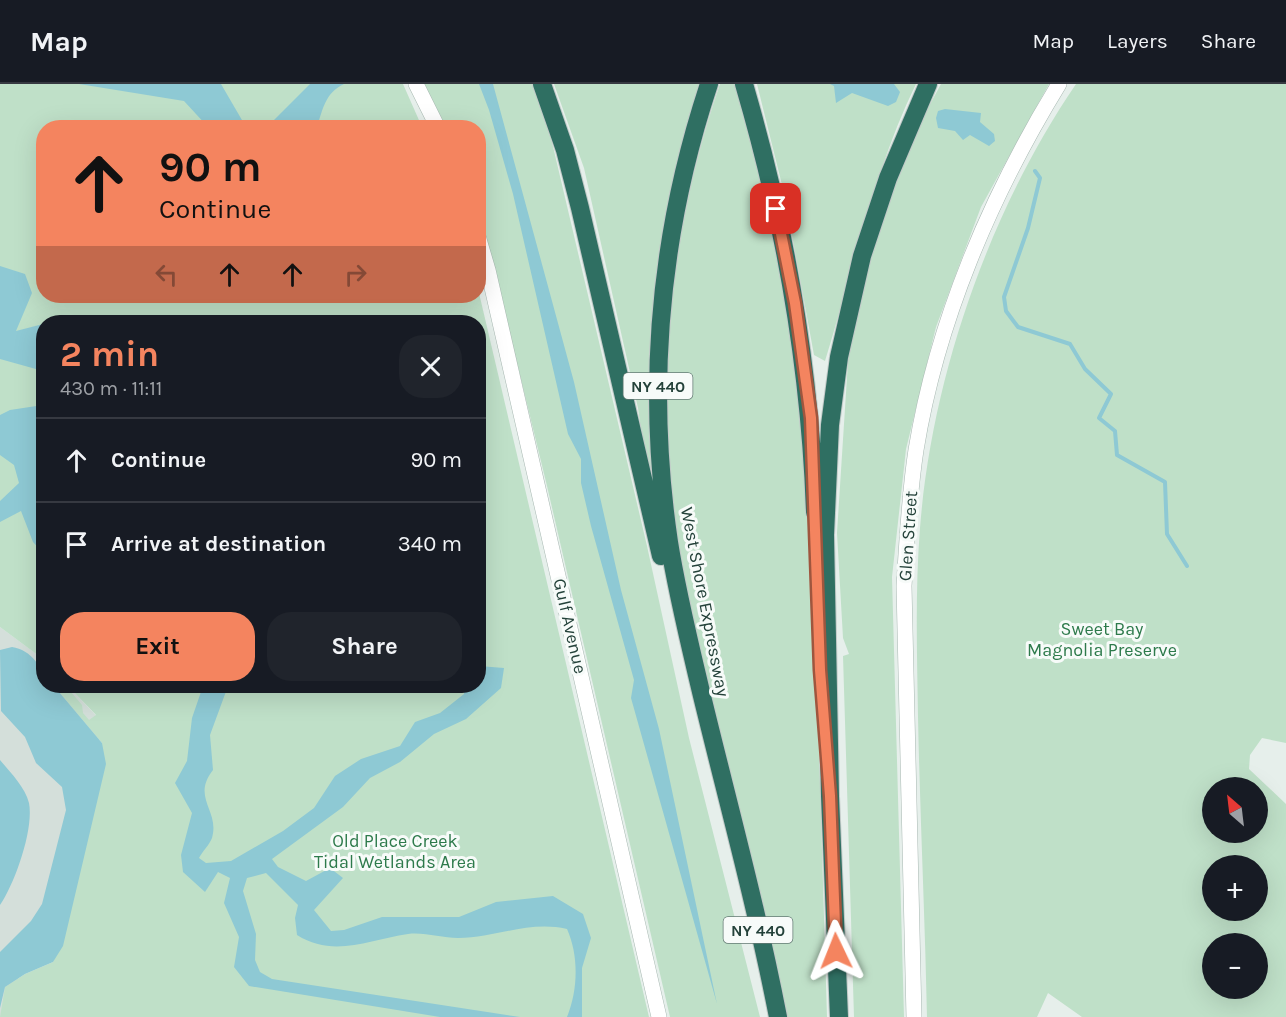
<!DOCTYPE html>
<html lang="en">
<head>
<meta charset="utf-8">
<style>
	body { margin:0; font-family:Karla,sans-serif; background:#20242c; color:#f1f3f6; height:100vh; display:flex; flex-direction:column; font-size:22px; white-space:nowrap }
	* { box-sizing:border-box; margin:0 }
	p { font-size:20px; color:#9ea1a6 }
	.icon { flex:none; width:33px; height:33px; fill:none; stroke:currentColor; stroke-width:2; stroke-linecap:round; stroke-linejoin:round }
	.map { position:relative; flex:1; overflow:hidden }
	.panel { position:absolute; left:36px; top:231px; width:450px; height:378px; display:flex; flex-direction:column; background:#171b24; border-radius:24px; box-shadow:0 6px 24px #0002 }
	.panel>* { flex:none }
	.banner { position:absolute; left:36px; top:36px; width:450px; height:183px; border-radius:24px; box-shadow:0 6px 24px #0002; background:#f4845f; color:#111; overflow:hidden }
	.needle { width:39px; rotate:332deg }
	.tools { position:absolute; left:1202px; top:693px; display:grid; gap:12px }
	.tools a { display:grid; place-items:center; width:66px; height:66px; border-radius:50%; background:#171b24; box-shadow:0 6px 24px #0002; font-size:30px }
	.pin { position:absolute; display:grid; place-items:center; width:51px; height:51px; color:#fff; margin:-26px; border-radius:12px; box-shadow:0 3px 9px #0006 }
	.me { position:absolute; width:66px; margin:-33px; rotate:358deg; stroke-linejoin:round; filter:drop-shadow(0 0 4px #0008) }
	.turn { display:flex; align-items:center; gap:21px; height:126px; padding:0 24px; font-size:27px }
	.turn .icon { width:78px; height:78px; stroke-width:2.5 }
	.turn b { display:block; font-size:42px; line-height:51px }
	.lanes { display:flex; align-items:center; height:57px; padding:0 24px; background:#0003; justify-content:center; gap:30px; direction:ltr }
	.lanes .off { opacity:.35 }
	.round { display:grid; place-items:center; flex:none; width:63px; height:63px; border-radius:24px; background:#20242c }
	.overview { display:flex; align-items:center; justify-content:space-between; height:102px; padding:0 24px }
	h1 { font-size:36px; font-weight:700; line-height:45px; color:#f4845f }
	.button { display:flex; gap:12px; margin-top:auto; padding:12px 24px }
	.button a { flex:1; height:69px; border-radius:24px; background:#f4845f; color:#111; font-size:24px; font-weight:700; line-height:69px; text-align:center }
	.button a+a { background:#20242c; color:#f1f3f6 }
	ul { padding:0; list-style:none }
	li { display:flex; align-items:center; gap:18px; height:84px; padding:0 24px; border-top:2px solid #363941 }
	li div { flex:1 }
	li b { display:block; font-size:22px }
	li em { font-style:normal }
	header { display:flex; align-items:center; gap:36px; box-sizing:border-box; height:84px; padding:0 30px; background:#171b24; border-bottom:2px solid #363941 }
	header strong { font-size:28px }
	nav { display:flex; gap:33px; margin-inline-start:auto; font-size:21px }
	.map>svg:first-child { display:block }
</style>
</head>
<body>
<header>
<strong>Map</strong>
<nav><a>Map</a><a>Layers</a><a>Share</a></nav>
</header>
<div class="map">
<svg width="1286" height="933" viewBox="0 0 1286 933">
	<rect width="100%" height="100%" fill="#e6efeb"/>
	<path fill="#d4dfda" d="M0 543 43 575 44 602H68L104 640 5 933H0Z"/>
	<path fill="#bfe0c8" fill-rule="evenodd" d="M0 0H403L422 43 44 44V212H478L479 209 649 933H0L5 903 25 890 53 878 102 659 54 602H66L82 621 83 629 89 636 96 631 68 602H478V238H44L43 575 0 543Z
		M424 0H532L547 37 647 462 689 654 760 933H670L547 402 493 180 479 134 478 44 446 43Z
		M554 0H700L663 143 650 249 654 396 648 397 638 324 584 84Z
		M720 0H738L768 111 801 306 816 565 827 933H784C760 829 737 725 713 621 699 559 681 497 673 434 656 288 672 139 720 0Z
		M757 0H916C873 88 854 184 825 277L814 271 785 113Z
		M941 0H1049L981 123 936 243 906 365 892 493 904 933H854L843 572 849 570 843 554 837 449 849 262 874 157 916 46Z
		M1076 0H1286V659L1262 654 1250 671 1249 685 1286 720V933H1082L1048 909 1037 933H927C925 833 920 733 918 633 917 569 915 507 920 444 932 291 990 126 1076 0ZM1212 704H1257V748H1212ZM1212 782H1257V826H1212ZM1212 860H1257V904H1212Z"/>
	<path fill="#8ec9d4" d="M79 0H221L246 43H208L184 17Z
		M310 0H344C325 9 323 25 317 43H267Z
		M479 0H493L574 298 621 506 659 645 717 920 631 614 634 596 591 442 581 399V375L568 350 513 110 489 26Z
		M830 0H894L900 8 896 18 888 22 852 9 836 19 834 2Z
		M945 25 981 29 980 38 994 50 995 57 989 62 970 51 963 56 955 47 938 44 936 34 938 27Z
		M0 182 25 190 32 209 16 247 43 240V287L0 275Z
		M43 321H44L43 469 33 458 21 427 0 438V417L19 399 14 381 0 371V331L10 326Z
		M12 563C31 566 44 583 44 602H54L102 659 106 680 63 862 53 878 25 890 5 903 0 924V868L31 837 42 820 66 726 62 703 36 679 25 653 1 627 0 566Z
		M479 582 504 584 501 604 466 635 434 650 400 678 370 694 343 723 272 775 278 783 306 797 330 784 343 794 314 826 331 847 344 846 382 833H459L496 818 553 812 583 830 591 854 582 884V933H567C578 906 579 872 567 845 529 836 495 854 458 854 442 854 424 848 408 850 369 856 333 874 297 851L295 834 298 821 266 789 247 794 243 807 256 850 255 876 260 888 272 895 520 933H440L249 902 234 883 239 853 224 819 230 794 218 788 205 808 183 788 181 771 192 729 175 699 187 677 192 634 203 602H228L210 651 213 686C191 714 220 726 212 754 210 760 202 768 199 774L206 779 231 777 283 747 314 724 335 692 361 675 400 662 415 638 440 629 464 610V602H478Z
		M0 676C10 688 25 703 29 719 34 745 15 799 0 821Z"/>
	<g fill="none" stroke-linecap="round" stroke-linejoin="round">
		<path stroke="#8ec9d4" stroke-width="4" d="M1035 87 1040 94 1028 144 1004 213 1006 227 1018 243 1070 260 1085 285 1111 310 1099 334 1115 347 1117 371 1165 398 1167 450 1187 482"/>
		<defs>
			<path id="tertiary" d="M416 0 438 44
				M478 152 488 186 659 933
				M914 933 904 502C907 456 909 411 916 366 937 237 991 111 1059 0"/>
			<path id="motorway" d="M542 0 565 66 580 124 661 472
				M709 0C660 148 646 303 669 458 677 509 690 561 702 612 728 719 757 825 778 933
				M744 0C785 140 810 283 815 428
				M839 933 830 712 825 451 830 341 839 273 862 172 888 94 928 0"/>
		</defs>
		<use href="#tertiary" stroke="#a8b8b2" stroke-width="16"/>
		<use href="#motorway" stroke="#c2cac8" stroke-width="20"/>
		<use href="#tertiary" stroke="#fff" stroke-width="15"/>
		<use href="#motorway" stroke="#2f6f62" stroke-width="18"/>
	</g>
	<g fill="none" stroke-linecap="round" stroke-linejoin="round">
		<defs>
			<path id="route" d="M776 125 795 219 811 334 820 586 830 712 836 867"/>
		</defs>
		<use href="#route" stroke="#9f563e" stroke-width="15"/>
		<use href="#route" stroke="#f4845f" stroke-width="10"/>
	</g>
	<g text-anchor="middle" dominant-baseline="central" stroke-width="6" stroke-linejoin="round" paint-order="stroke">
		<g fill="#f7fbf9" stroke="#637a73" stroke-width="1.5">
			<rect x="623.5" y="289" width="69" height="26" rx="4.5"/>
			<rect x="723.5" y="833" width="69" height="26" rx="4.5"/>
		</g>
		<g font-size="16" font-weight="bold" fill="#24423a">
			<text x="658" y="302">NY 440</text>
			<text x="758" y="846">NY 440</text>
		</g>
		<g font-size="18" fill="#24423a" stroke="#f7fbf9">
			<text transform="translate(908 452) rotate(-86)">Glen Street</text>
			<text transform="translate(705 518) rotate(79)">West Shore Expressway</text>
			<text transform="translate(570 542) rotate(77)">Gulf Avenue</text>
		</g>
		<g font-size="18" fill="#2d7a4b" stroke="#f7fbf9">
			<text x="1102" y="545">Sweet Bay<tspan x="1102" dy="21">Magnolia Preserve</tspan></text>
			<text x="395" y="757">Old Place Creek<tspan x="395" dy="21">Tidal Wetlands Area</tspan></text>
		</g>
	</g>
</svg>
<div class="tools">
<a><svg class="needle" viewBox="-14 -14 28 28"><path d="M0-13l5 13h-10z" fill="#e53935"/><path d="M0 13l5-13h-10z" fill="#9ea1a6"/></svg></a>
<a>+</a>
<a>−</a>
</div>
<div class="pin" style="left:776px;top:125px;background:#d93025"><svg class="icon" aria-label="arrive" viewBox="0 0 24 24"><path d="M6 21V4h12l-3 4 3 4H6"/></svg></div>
<svg class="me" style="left:836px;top:867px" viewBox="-20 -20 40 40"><path d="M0-17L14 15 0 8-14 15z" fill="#f4845f" stroke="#fff" stroke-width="4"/></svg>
<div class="banner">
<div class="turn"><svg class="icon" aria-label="ahead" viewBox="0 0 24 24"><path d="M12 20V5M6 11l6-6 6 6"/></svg><div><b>90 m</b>Continue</div></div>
<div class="lanes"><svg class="icon off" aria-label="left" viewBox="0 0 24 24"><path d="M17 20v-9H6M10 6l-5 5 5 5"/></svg><svg class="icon" aria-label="ahead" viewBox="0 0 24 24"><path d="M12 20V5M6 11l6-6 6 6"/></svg><svg class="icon" aria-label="ahead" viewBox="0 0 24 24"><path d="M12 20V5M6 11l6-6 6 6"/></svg><svg class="icon off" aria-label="right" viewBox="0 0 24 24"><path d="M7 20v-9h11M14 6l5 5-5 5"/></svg></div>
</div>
<section class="panel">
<div class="overview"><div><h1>2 min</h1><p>430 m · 11:11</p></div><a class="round"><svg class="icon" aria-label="close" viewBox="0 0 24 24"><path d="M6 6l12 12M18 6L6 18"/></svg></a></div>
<ul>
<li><svg class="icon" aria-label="ahead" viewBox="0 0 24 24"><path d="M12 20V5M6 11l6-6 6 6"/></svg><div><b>Continue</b></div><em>90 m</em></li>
<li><svg class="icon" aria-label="arrive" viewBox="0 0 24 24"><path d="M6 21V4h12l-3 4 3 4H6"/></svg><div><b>Arrive at destination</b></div><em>340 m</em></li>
</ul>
<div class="button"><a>Exit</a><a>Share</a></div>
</section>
</div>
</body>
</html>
